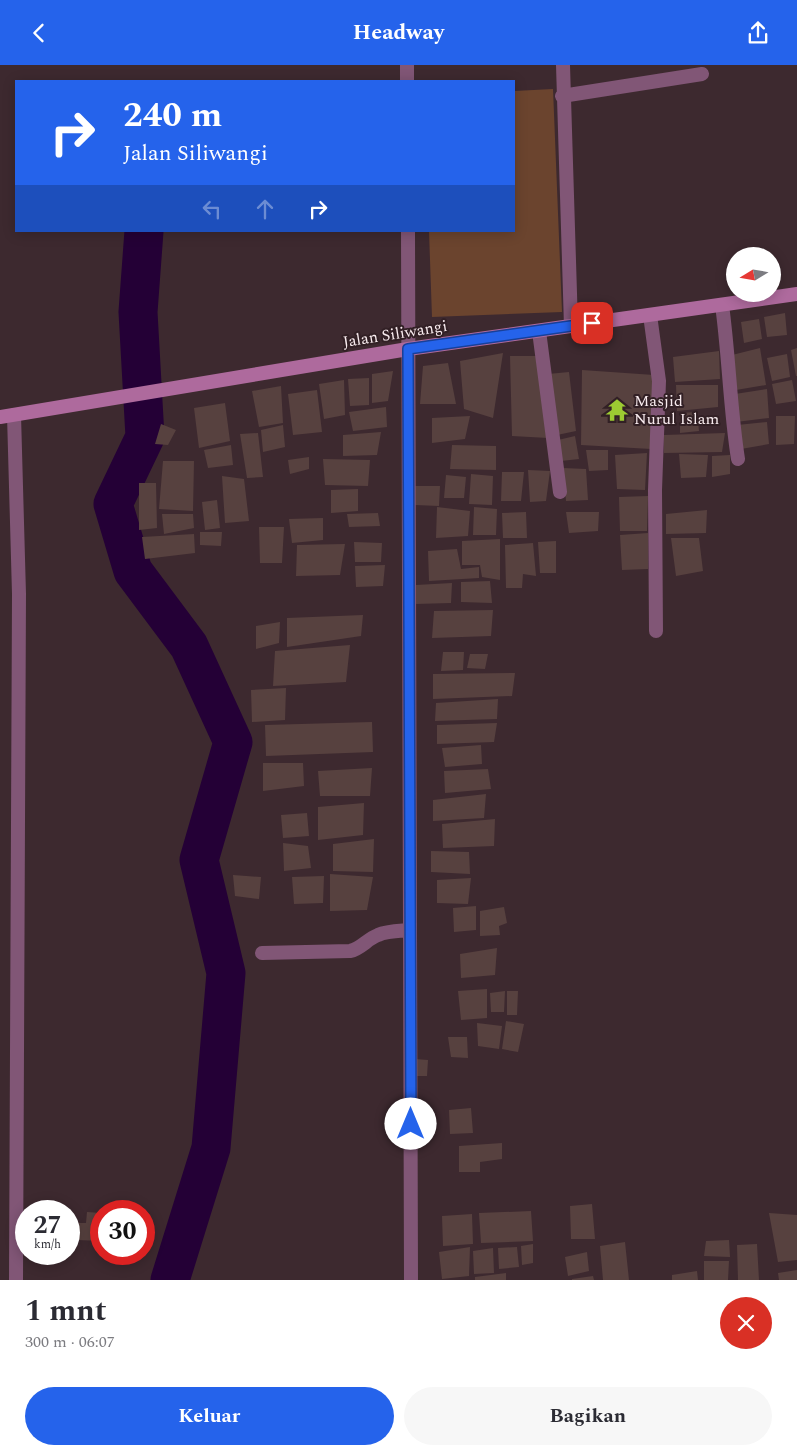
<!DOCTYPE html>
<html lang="id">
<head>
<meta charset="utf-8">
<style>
	body { margin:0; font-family:Spectral,serif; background:#f7f7f7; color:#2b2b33; height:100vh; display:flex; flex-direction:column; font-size:19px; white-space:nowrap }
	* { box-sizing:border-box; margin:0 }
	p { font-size:16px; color:#7c7c81 }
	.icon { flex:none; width:28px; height:28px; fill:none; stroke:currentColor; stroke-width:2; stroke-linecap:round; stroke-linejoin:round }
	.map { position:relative; height:1215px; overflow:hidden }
	.panel { display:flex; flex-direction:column; background:#fff; flex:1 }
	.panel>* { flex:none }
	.banner { position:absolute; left:15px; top:15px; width:500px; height:152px; border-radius:0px; box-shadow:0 2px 12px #0003; background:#2563eb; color:#fff; overflow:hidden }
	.needle { width:32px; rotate:259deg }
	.tools { position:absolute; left:726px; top:182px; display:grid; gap:10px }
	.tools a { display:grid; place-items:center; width:55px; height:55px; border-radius:50%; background:#fff; box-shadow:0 2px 12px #0003; font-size:25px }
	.speed { position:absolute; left:15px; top:1135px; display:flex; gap:10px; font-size:25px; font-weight:700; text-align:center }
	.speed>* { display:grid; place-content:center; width:65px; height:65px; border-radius:50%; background:#fff; box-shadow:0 2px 12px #0003; line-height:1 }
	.speed small { font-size:12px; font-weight:400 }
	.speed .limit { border:8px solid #d22; background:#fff; color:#111 }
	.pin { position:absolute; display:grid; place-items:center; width:42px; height:42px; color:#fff; margin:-21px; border-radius:10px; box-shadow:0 2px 8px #0006 }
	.me { position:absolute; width:55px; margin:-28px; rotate:0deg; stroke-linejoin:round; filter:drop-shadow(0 0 4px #0008) }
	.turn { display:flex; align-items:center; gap:18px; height:105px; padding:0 25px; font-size:22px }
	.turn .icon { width:65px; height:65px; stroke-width:2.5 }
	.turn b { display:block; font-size:35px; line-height:42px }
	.lanes { display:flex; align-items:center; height:48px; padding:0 25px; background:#0003; justify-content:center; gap:25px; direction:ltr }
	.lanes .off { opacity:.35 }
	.round { display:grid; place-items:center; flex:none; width:52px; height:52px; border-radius:26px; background:#f7f7f7 }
	.head { display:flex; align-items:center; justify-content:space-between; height:85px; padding:0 25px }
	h1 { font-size:30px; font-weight:700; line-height:38px }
	.primary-button { display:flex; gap:10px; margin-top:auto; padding:10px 25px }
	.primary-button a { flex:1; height:58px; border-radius:30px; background:#2563eb; color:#fff; font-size:20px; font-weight:700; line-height:58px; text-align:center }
	.primary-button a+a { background:#f7f7f7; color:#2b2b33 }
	header { display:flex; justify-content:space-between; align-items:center; height:65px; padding:0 25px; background:#2563eb; color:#fff; font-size:22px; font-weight:700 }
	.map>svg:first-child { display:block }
</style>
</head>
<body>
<header><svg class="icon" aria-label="back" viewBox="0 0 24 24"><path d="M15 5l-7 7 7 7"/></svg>Headway<svg class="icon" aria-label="share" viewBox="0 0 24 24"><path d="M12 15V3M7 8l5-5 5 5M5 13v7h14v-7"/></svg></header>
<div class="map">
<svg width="797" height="1215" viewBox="0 0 797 1215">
	<rect width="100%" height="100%" fill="#3d292f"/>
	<path fill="#6b442e" d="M553 24 562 247 432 252 429 166H514V26Z"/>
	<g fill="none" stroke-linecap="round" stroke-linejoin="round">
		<path stroke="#240036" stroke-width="39" d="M144 166 138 247 145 372 113 439 133 506 189 581 233 677 199 795 226 908 211 1083 170 1215"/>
	</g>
	<path fill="#57413f" d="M785 248 787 270 767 272 764 252Z
		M759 254 762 274 744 278 741 257Z
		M760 283 766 320 736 325 732 290Z
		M797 283V311H796L791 285Z
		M719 286 720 314 675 317 673 292Z
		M503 288 493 353 464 344 460 296Z
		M787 289 790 312 772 316 767 293Z
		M510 291H536L548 373 512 371Z
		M448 298 456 339H420L423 301Z
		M582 305 654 310 651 384 581 380Z
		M393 306 388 336 372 338V309Z
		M569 307 576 366 557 370 548 309Z
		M369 313V340L350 341 348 314Z
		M344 315 345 350 324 354 319 319Z
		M792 315 796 336 776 339 772 319Z
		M676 320H718V342L677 346Z
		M281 321 283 358 259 362 252 326Z
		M767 324 769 353 736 357 735 329Z
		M317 325 322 367 293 370 288 329Z
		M225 338 230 376 199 383 194 343Z
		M386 342 387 362 353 366 349 347Z
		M697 347 699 366 680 368V348Z
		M470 351 465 374 432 378V353Z
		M776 351H795L794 379 776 380Z
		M767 357 769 379 741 384 737 360Z
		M161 359 176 365 168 380 155 379Z
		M283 360 285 382 263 387 261 365Z
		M381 367 377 390 343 391V370Z
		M258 368 263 412 247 413 240 369Z
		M725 368 722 387 664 388V370Z
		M575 371 579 394 561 396 558 375Z
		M231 380 233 400 208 403 204 385Z
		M452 380 496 381V405L450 404Z
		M586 385H608V405L589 406Z
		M647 388 645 425 617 424 615 390Z
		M679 389 708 390 706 412 681 413Z
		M730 390V409L712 412V391Z
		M309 392V404L290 409 288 395Z
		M323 394 370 395 368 421 325 420Z
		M163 396H194L193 446 159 444Z
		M563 403 586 404 588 435 566 436Z
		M528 405 550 406 546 436 530 437Z
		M502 407H524L521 436H501Z
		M471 409 493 411 492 440 469 439Z
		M446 410 466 412 464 433H444Z
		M222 411 244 414 249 456 225 458Z
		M139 418H156L157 463 139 465Z
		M415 421H440L439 441 415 440Z
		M358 424V446L331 448V425Z
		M648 431 647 466H620L619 432Z
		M217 435 220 463 205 465 202 437Z
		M437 442 470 446 468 471 436 473Z
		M474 442 497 444 496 470H473Z
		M707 445 706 468 666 469V449Z
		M526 447 527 473H503L502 448Z
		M566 447H599L598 466 569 468Z
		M378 448 380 461 349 462 347 449Z
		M162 449H193L194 463 164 469Z
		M323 453V475L292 478 289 454Z
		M259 462H284L282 498H260Z
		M200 467H222L221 481 200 480Z
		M648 468V504L622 505 620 470Z
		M194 469 195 488 145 494 142 472Z
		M671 473H699L703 506 676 511Z
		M500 474V515L482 512 480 500H462V476Z
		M556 476V508H540L538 477Z
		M354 477 382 478 381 497H355Z
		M533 478 536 511 523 509 522 523H506L505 480Z
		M345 479 340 510 296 511 297 480Z
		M457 484 461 504 479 502V513L429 516 428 486Z
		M385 500 383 521 356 522 355 501Z
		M490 516 492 538 461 537V517Z
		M452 518 451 538 415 539 416 520Z
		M493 545 491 571 432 573 434 546Z
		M363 550 361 571 287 582V553Z
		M280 557 279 578 256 584V561Z
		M350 580 346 617 273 621 275 586Z
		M443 587H464L463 605 441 606Z
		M470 589H488L485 604 467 603Z
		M515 608 512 631 433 634V609Z
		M286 623 285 655 252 657 251 625Z
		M498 634 497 654 435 656 436 638Z
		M372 657 373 687 266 691 265 660Z
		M497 658 494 677 437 679V660Z
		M481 680 482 699 445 702 442 683Z
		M263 698H303L304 721 263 726Z
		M372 703 370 731H320L318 706Z
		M488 704 491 724 445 728 444 706Z
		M486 729 484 753 433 756V735Z
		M364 738 363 770 318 775V742Z
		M307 748 309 771 283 773 281 750Z
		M495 754 494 781 443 783 442 759Z
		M374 774 373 807 333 806V779Z
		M283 778 308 781 311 803 284 806Z
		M431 786 469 787 470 809 431 807Z
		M330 809 373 812 367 845 330 846Z
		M233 810 261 812 259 834 235 831Z
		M324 811 323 838 294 839 292 812Z
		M471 813 468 839 437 838V815Z
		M476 841V865L454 867 453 843Z
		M504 842 507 858 499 861 500 870 480 871V846Z
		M497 883 495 910 461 913 460 889Z
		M487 924V953L461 955 458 926Z
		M505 926 504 947H491L490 928Z
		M507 926H518L517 950H507Z
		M506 956 524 959 518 987 502 984Z
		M477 958 502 961 499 984 478 981Z
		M448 972H467L468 993 451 992Z
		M415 994 428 995 427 1011H415Z
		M471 1043 473 1068 450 1069 449 1045Z
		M502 1078V1094L480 1097V1107H459V1081Z
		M592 1139 595 1174H571L570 1141Z
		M531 1146 533 1176 481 1178 479 1148Z
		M87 1147 101 1148V1176L77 1175 78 1158H86Z
		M769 1148 797 1150V1195L778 1197Z
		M472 1149 473 1179 443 1181 442 1151Z
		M729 1175 730 1192 704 1191 706 1176Z
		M625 1177 629 1215H603L600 1181Z
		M533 1179V1198L522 1200 521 1181Z
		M757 1179 759 1215H738L737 1180Z
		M470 1182 469 1211 442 1214 439 1187Z
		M517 1182 519 1202 499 1204 498 1183Z
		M493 1183 494 1208 474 1209 473 1186Z
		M587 1187 589 1206 568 1211 565 1192Z
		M704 1196H729L728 1215H704Z
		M797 1205V1215H779L778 1208Z
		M697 1206 698 1215H672V1210Z
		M506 1208V1215H475V1212Z
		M593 1211 594 1215H572V1214Z"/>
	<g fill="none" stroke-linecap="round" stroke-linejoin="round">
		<path stroke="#815676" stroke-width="14" d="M407 0V16
			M563 0 571 261
			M562 31 702 9
			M408 166 411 1215
			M722 240C729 291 730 343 738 394
			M650 250 659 316 655 425 656 566
			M539 266 560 427
			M262 888 350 886C361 884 367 874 378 870 387 866 400 866 410 865"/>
		<path stroke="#815676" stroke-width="14" d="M14 350 19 529 16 1215"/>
		<path stroke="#ae6a9d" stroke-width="14" d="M0 352 408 284 797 229"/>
	</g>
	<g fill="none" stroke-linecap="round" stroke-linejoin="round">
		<defs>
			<path id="route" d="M411 1059 408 284 592 258"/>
		</defs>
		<use href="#route" stroke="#184099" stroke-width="12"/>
		<use href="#route" stroke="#2563eb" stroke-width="9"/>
	</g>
	<defs>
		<symbol id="temple-bare" viewBox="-9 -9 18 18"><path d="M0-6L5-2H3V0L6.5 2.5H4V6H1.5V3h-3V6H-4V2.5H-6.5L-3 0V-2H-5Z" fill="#9cca32" stroke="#322025" stroke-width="2.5" paint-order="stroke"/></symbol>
	</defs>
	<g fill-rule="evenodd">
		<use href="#temple-bare" x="601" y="329" width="32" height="32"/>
	</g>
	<g text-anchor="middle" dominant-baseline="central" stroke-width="4" stroke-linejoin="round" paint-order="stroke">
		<g font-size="16" fill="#f9ecef" stroke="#322025">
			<text transform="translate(395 269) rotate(-9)">Jalan Siliwangi</text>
		</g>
		<g font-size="16" fill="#f9ecef" stroke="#322025" text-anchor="start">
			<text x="634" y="336">Masjid<tspan x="634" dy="18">Nurul Islam</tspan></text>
		</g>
	</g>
</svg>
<div class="tools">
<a><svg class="needle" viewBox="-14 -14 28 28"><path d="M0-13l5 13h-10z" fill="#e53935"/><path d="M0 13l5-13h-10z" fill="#7c7c81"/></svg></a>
</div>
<div class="speed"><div>27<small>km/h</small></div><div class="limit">30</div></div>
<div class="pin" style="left:592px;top:258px;background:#d93025"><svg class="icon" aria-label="arrive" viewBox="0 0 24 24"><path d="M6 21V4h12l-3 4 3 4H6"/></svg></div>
<svg class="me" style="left:411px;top:1059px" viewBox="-20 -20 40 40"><circle r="19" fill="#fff"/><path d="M0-13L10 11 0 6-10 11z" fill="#2563eb"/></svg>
<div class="banner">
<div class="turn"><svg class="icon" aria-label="right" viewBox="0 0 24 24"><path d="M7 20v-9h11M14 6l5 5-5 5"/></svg><div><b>240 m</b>Jalan Siliwangi</div></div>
<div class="lanes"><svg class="icon off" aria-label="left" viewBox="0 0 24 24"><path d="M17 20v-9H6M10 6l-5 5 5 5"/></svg><svg class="icon off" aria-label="ahead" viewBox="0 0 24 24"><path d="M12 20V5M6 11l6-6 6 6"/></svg><svg class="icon" aria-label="right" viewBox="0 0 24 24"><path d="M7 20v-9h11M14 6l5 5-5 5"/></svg></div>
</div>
</div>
<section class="panel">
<div class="head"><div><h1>1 mnt</h1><p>300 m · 06:07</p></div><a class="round" style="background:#d93025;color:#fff"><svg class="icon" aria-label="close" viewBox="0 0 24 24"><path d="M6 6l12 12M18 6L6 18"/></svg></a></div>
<div class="primary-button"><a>Keluar</a><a>Bagikan</a></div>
</section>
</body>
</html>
